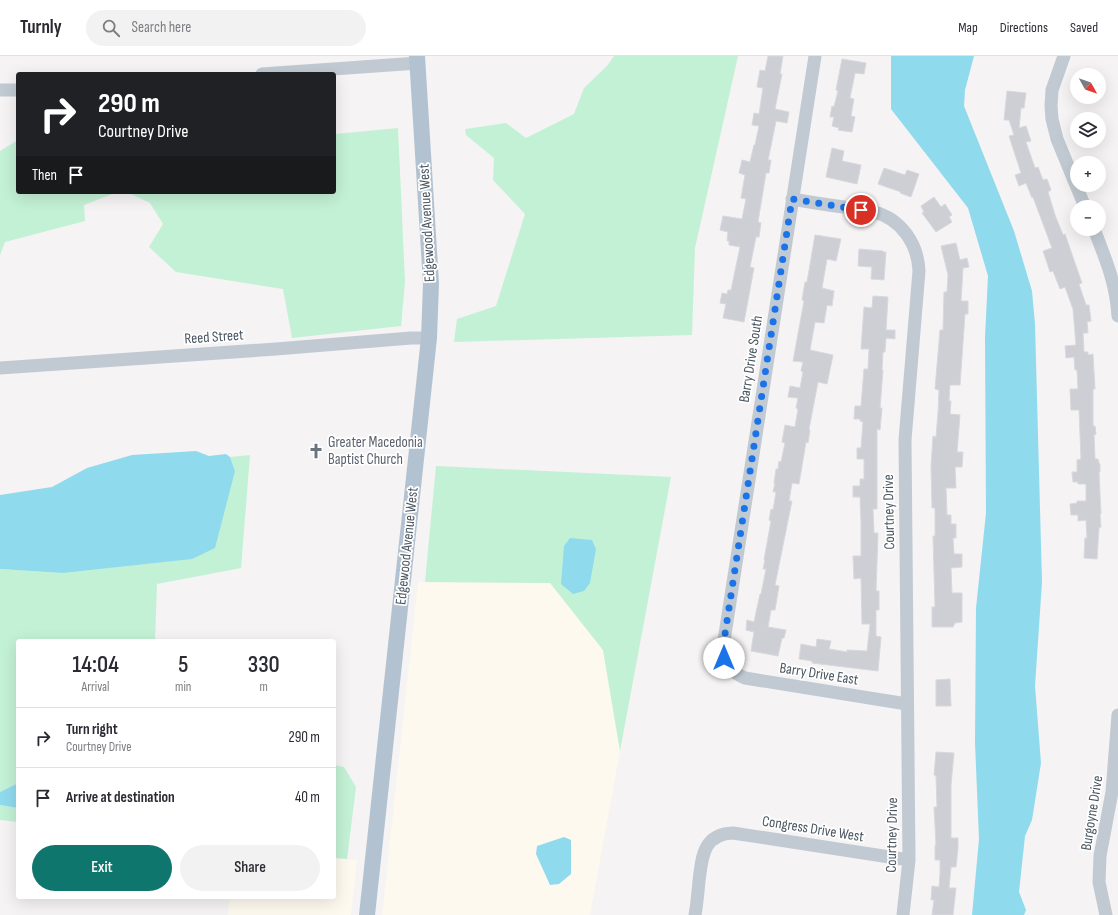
<!DOCTYPE html>
<html lang="en">
<head>
<meta charset="utf-8">
<style>
	body { margin:0; font-family:"Sofia Sans Condensed",sans-serif; background:#f2f2f3; color:#2b2b33; height:100vh; display:flex; flex-direction:column; font-size:15px; white-space:nowrap }
	* { box-sizing:border-box; margin:0 }
	p { font-size:13px; color:#7c7c81 }
	.icon { flex:none; width:22px; height:22px; fill:none; stroke:currentColor; stroke-width:2; stroke-linecap:round; stroke-linejoin:round }
	.map { position:relative; flex:1; overflow:hidden }
	.details { position:absolute; left:16px; top:583px; width:320px; height:260px; display:flex; flex-direction:column; background:#fff; border-radius:4px; box-shadow:0 4px 16px #0002 }
	.details>* { flex:none }
	.top-card { position:absolute; left:16px; top:16px; width:320px; height:122px; border-radius:4px; box-shadow:0 4px 16px #0002; background:#202124; color:#fff; overflow:hidden }
	.needle { width:26px; rotate:130deg }
	.tools { position:absolute; left:1070px; top:12px; display:grid; gap:8px }
	.tools a { display:grid; place-items:center; width:36px; height:36px; border-radius:50%; background:#fff; box-shadow:0 4px 16px #0002; font-size:20px }
	.pin { position:absolute; display:grid; place-items:center; width:34px; height:34px; color:#fff; margin:-17px; border:2px solid #fff; border-radius:50%; box-shadow:0 1px 4px #0007 }
	.me { position:absolute; width:44px; margin:-22px; rotate:0deg; stroke-linejoin:round; filter:drop-shadow(0 0 3px #0008) }
	.turn { display:flex; align-items:center; gap:14px; height:84px; padding:0 16px; font-size:18px }
	.turn .icon { width:52px; height:52px; stroke-width:2.5 }
	.turn b { display:block; font-size:28px; line-height:34px }
	.then { display:flex; align-items:center; height:38px; padding:0 16px; background:#0003; gap:8px; font-size:15px }
	.eta { display:flex; justify-content:space-evenly; align-items:center; height:68px; text-align:center }
	.eta b { font-size:24px; font-weight:600; line-height:28px }
	.cta { display:flex; gap:8px; margin-top:auto; padding:8px 16px }
	.cta a { flex:1; height:46px; border-radius:24px; background:#0f766e; color:#fff; font-size:16px; font-weight:600; line-height:46px; text-align:center }
	.cta a+a { background:#f2f2f3; color:#2b2b33 }
	ul { padding:0; list-style:none }
	li { display:flex; align-items:center; gap:12px; height:60px; padding:0 16px; border-top:1px solid #e1e1e2 }
	li div { flex:1 }
	li b { display:block; font-size:15px }
	li em { font-style:normal }
	header { display:flex; align-items:center; gap:24px; box-sizing:border-box; height:56px; padding:0 20px; background:#fff; border-bottom:1px solid #e1e1e2 }
	header strong { font-size:19px }
	nav { display:flex; gap:22px; margin-inline-start:auto; font-size:14px }
	.search { width:280px; height:36px; background:#f2f2f3; display:flex; align-items:center; gap:10px; box-sizing:border-box; padding:0 14px; border-radius:22px; color:#7c7c81; font-size:15px }
	.map>svg:first-child { display:block }
</style>
</head>
<body>
<header>
<strong>Turnly</strong>
<div class="search"><svg class="icon" aria-label="search" viewBox="0 0 24 24"><circle cx="10" cy="10" r="6"/><path d="M15 15l6 6"/></svg>Search here</div>
<nav><a>Map</a><a>Directions</a><a>Saved</a></nav>
</header>
<div class="map">
<svg width="1118" height="859" viewBox="0 0 1118 859">
	<rect width="100%" height="100%" fill="#f5f3f3"/>
	<path fill="#fdf9ef" d="M418 526 550 527 603 594 620 695 590 859H382Z
		M334 802 357 804 351 859H228L230 841H334Z"/>
	<path fill="#c3f1d5" d="M614 0H738L695 192 692 279 454 286 457 263 496 250 525 158 493 124 494 102 466 79 465 73 506 67 526 82 574 58 584 32 607 10Z
		M398 72 405 226 401 270 292 282 283 233 176 216 149 191 163 168 150 147 127 136H334V75L335 78Z
		M18 84V136H117L84 149 85 165 5 186 0 199V95Z
		M250 399 241 512 157 528 155 585H18V727L0 736V513L62 517 235 415 230 401Z
		M436 410 671 421 620 695 603 594 550 527 425 526Z
		M334 709 344 711 356 731 347 803 334 802Z
		M0 749 18 752V766L0 764Z"/>
	<path fill="#90daee" d="M891 0H974L965 34 964 50 1014 175 1032 235 1035 268 1042 526 1035 630 1041 707 1032 764 1025 780 1019 836 1026 854 1024 859H972L979 783 975 687 976 552 986 457 985 281 988 220 968 152 891 53Z
		M196 395 209 400 226 398 230 401 235 415 215 492 192 503 62 517 0 513V439L52 431 87 412 132 399Z
		M570 482 592 484 596 493 590 527 584 535 573 538 561 528 564 490Z
		M18 727V752L0 749V736Z
		M564 781 571 784V818L559 828 550 829 536 798 537 790Z"/>
	<path fill="#cdcfd5" stroke="#d7d9de" d="M768 0H783L780 18H782L775 53 789 56 787 67 776 65 772 85 768 104H771L769 117H766L758 166 761 167 759 181H756L750 211 754 212 744 266 723 262 726 248 720 247 722 237 727 238 728 234H731L740 191 729 189V185H727L728 176 720 174 723 160 742 163 746 143 741 142 745 119 739 117 742 104 750 106 754 89H755L759 70 752 69 754 57 759 58 763 32 757 31 760 14 765 15Z
		M842 3 866 7 864 18 855 17 850 42 854 43 851 60 855 61 852 76 838 74 839 72 832 70 834 61H830L832 50 834 51 838 35 836 34Z
		M1007 35 1026 37 1024 52H1021L1019 72 1026 70 1031 85 1026 86 1035 112 1038 111 1043 124 1047 123 1051 134 1048 136 1055 159 1063 179 1065 178 1082 227 1079 228 1086 249H1089L1091 265 1087 266 1088 277H1083L1084 296H1088V299L1093 298 1095 333H1093V370H1095L1096 378 1094 379 1095 403H1098L1099 407 1100 408V416H1099L1101 458H1100L1101 471 1099 472 1097 503 1084 502 1085 482H1087L1086 464 1078 465V459H1071L1070 448 1077 447V445H1086V428H1078V426H1073L1072 416H1077V404L1081 403 1079 354H1071L1070 333H1078L1077 314H1075L1074 301 1066 302 1065 290 1076 289 1073 253 1065 231 1060 233 1053 215 1050 216 1043 195 1052 192 1033 141 1032 142 1026 127 1019 130 1015 119 1021 117 1009 80 1014 79 1009 64H1004Z
		M832 92 844 95 842 105 861 109 857 128 826 121Z
		M884 112 905 119 907 114 919 118 911 141 900 137 901 136 878 128Z
		M934 141 941 151 945 148 952 159 949 161 952 166 936 176 922 157 924 156 921 150Z
		M815 179 841 183 836 205 827 203 822 232 834 235 832 250 827 249 824 267 815 266 810 294 833 299 827 328 818 326 809 373 810 374 808 387 806 386 799 428 792 427 789 445H792L775 529 779 530 775 554H771L768 571 786 574 784 582H782L778 600 751 595 754 576 746 574 747 564 754 566 760 538H761L766 513H763L765 504H764L771 465 769 464 771 453 773 454 776 436H773L775 427H774L776 413H778L779 405 781 406 785 387 782 386 785 369 795 371 798 353 796 352 798 342 788 341 790 330 800 332 803 316 801 315 803 306 793 305 804 245 802 244 805 226H807Z
		M956 187 960 204 967 202 969 211 963 212 961 245H968V258H965L960 329H950L949 345H951L950 358 960 359 957 396H963L962 411H955L956 432H946L947 459H951V468H956V482H953L954 498H962V511L951 512 952 537H962V566L955 567 953 571H932V551H935L933 480H935V452H932L931 410 933 380 936 381 938 357 939 334 935 333 940 274H943L944 236H947L948 219 941 190Z
		M859 193 883 195V196H886L884 224 871 223 872 211 858 210Z
		M873 240 888 241 886 274H895V283L886 282 885 296H883L882 314H883L880 352H882L880 374 877 373V453H873L874 477H878L876 535H879V554H876V580L881 581 878 615 812 607V605L799 603 801 588 816 591 817 583 831 585 829 593 847 596V594L867 595 870 568H862L861 522 854 523 853 500H861V467L860 441H853V430H860V423H864V403H857V392H861L863 366 860 365V363H854L855 350H861L864 313H868L869 293H861L864 251 872 252Z
		M950 623 951 650H936V624Z
		M936 696 954 697 951 729V782H958V792L956 811H951L949 832H956L953 859H932L934 844H931L932 830 939 831 940 818V804H935V789H936L934 751H937L936 720 934 719Z"/>
	<g fill="none" stroke-linecap="round" stroke-linejoin="round">
		<path stroke="#c1cad2" stroke-width="13" d="M815 0 723 591C725 608 729 615 745 622L907 648
			M1064 0 1052 34 1051 50 1052 63 1057 83 1085 151
			M262 18 418 7
			M0 34H18
			M792 143C809 146 827 149 844 151 854 153 865 154 874 156 902 163 918 189 919 215L905 384 909 804 903 859
			M1094 173C1106 204 1116 227 1118 260
			M0 312 276 293 411 282H429
			M695 859C697 848 698 836 699 825 702 801 703 778 733 777L909 804
			M1106 859 1099 826 1100 800 1112 736 1118 659"/>
		<path stroke="#b3c2d1" stroke-width="16" d="M367 859 429 282 431 228 417 0"/>
	</g>
	<g fill="none" stroke-linecap="round" stroke-linejoin="round">
		<path stroke="#1a73e8" stroke-width="7" stroke-dasharray="0 12.6" d="M724 602 723 591 792 143 861 154"/>
	</g>
	<defs>
		<symbol id="church-bare" viewBox="-9 -9 18 18"><path d="M-1.2-6h2.4v3.5h3.3v2.4h-3.3V6h-2.4V-.1h-3.3v-2.4h3.3Z" fill="#6b7280" stroke="#fff" stroke-width="2.5" paint-order="stroke"/></symbol>
	</defs>
	<g fill-rule="evenodd">
		<use href="#church-bare" x="305" y="384" width="22" height="22"/>
	</g>
	<g text-anchor="middle" dominant-baseline="central" stroke-width="3.5" stroke-linejoin="round" paint-order="stroke">
		<g font-size="15" fill="#4a5661" stroke="#fff">
			<text transform="translate(427 167) rotate(-93)">Edgewood Avenue West</text>
			<text transform="translate(214 281) rotate(-4)">Reed Street</text>
			<text transform="translate(751 303) rotate(-81)">Barry Drive South</text>
			<text transform="translate(889 456) rotate(-91)">Courtney Drive</text>
			<text transform="translate(407 490) rotate(-84)">Edgewood Avenue West</text>
			<text transform="translate(819 618) rotate(9)">Barry Drive East</text>
			<text transform="translate(1092 757) rotate(-81)">Burgoyne Drive</text>
			<text transform="translate(813 773) rotate(9)">Congress Drive West</text>
			<text transform="translate(892 779) rotate(-89)">Courtney Drive</text>
		</g>
		<g font-size="15" fill="#5b616d" stroke="#fff" text-anchor="start">
			<text x="328" y="386">Greater Macedonia<tspan x="328" dy="17">Baptist Church</tspan></text>
		</g>
	</g>
</svg>
<div class="tools">
<a><svg class="needle" viewBox="-14 -14 28 28"><path d="M0-13l5 13h-10z" fill="#e53935"/><path d="M0 13l5-13h-10z" fill="#7c7c81"/></svg></a>
<a><svg class="icon" aria-label="layers" viewBox="0 0 24 24"><path d="M12 4l9 5-9 5-9-5zM3 14l9 5 9-5"/></svg></a>
<a>+</a>
<a>−</a>
</div>
<div class="pin" style="left:861px;top:154px;background:#d93025"><svg class="icon" aria-label="arrive" viewBox="0 0 24 24"><path d="M6 21V4h12l-3 4 3 4H6"/></svg></div>
<svg class="me" style="left:724px;top:602px" viewBox="-20 -20 40 40"><circle r="19" fill="#fff"/><path d="M0-13L10 11 0 6-10 11z" fill="#1a73e8"/></svg>
<div class="top-card">
<div class="turn"><svg class="icon" aria-label="right" viewBox="0 0 24 24"><path d="M7 20v-9h11M14 6l5 5-5 5"/></svg><div><b>290 m</b>Courtney Drive</div></div>
<div class="then">Then<svg class="icon" aria-label="arrive" viewBox="0 0 24 24"><path d="M6 21V4h12l-3 4 3 4H6"/></svg></div>
</div>
<section class="details">
<div class="eta">
<div><b>14:04</b><p>Arrival</p></div>
<div><b>5</b><p>min</p></div>
<div><b>330</b><p>m</p></div>
</div>
<ul>
<li><svg class="icon" aria-label="right" viewBox="0 0 24 24"><path d="M7 20v-9h11M14 6l5 5-5 5"/></svg><div><b>Turn right</b><p>Courtney Drive</p></div><em>290 m</em></li>
<li><svg class="icon" aria-label="arrive" viewBox="0 0 24 24"><path d="M6 21V4h12l-3 4 3 4H6"/></svg><div><b>Arrive at destination</b></div><em>40 m</em></li>
</ul>
<div class="cta"><a>Exit</a><a>Share</a></div>
</section>
</div>
</body>
</html>
